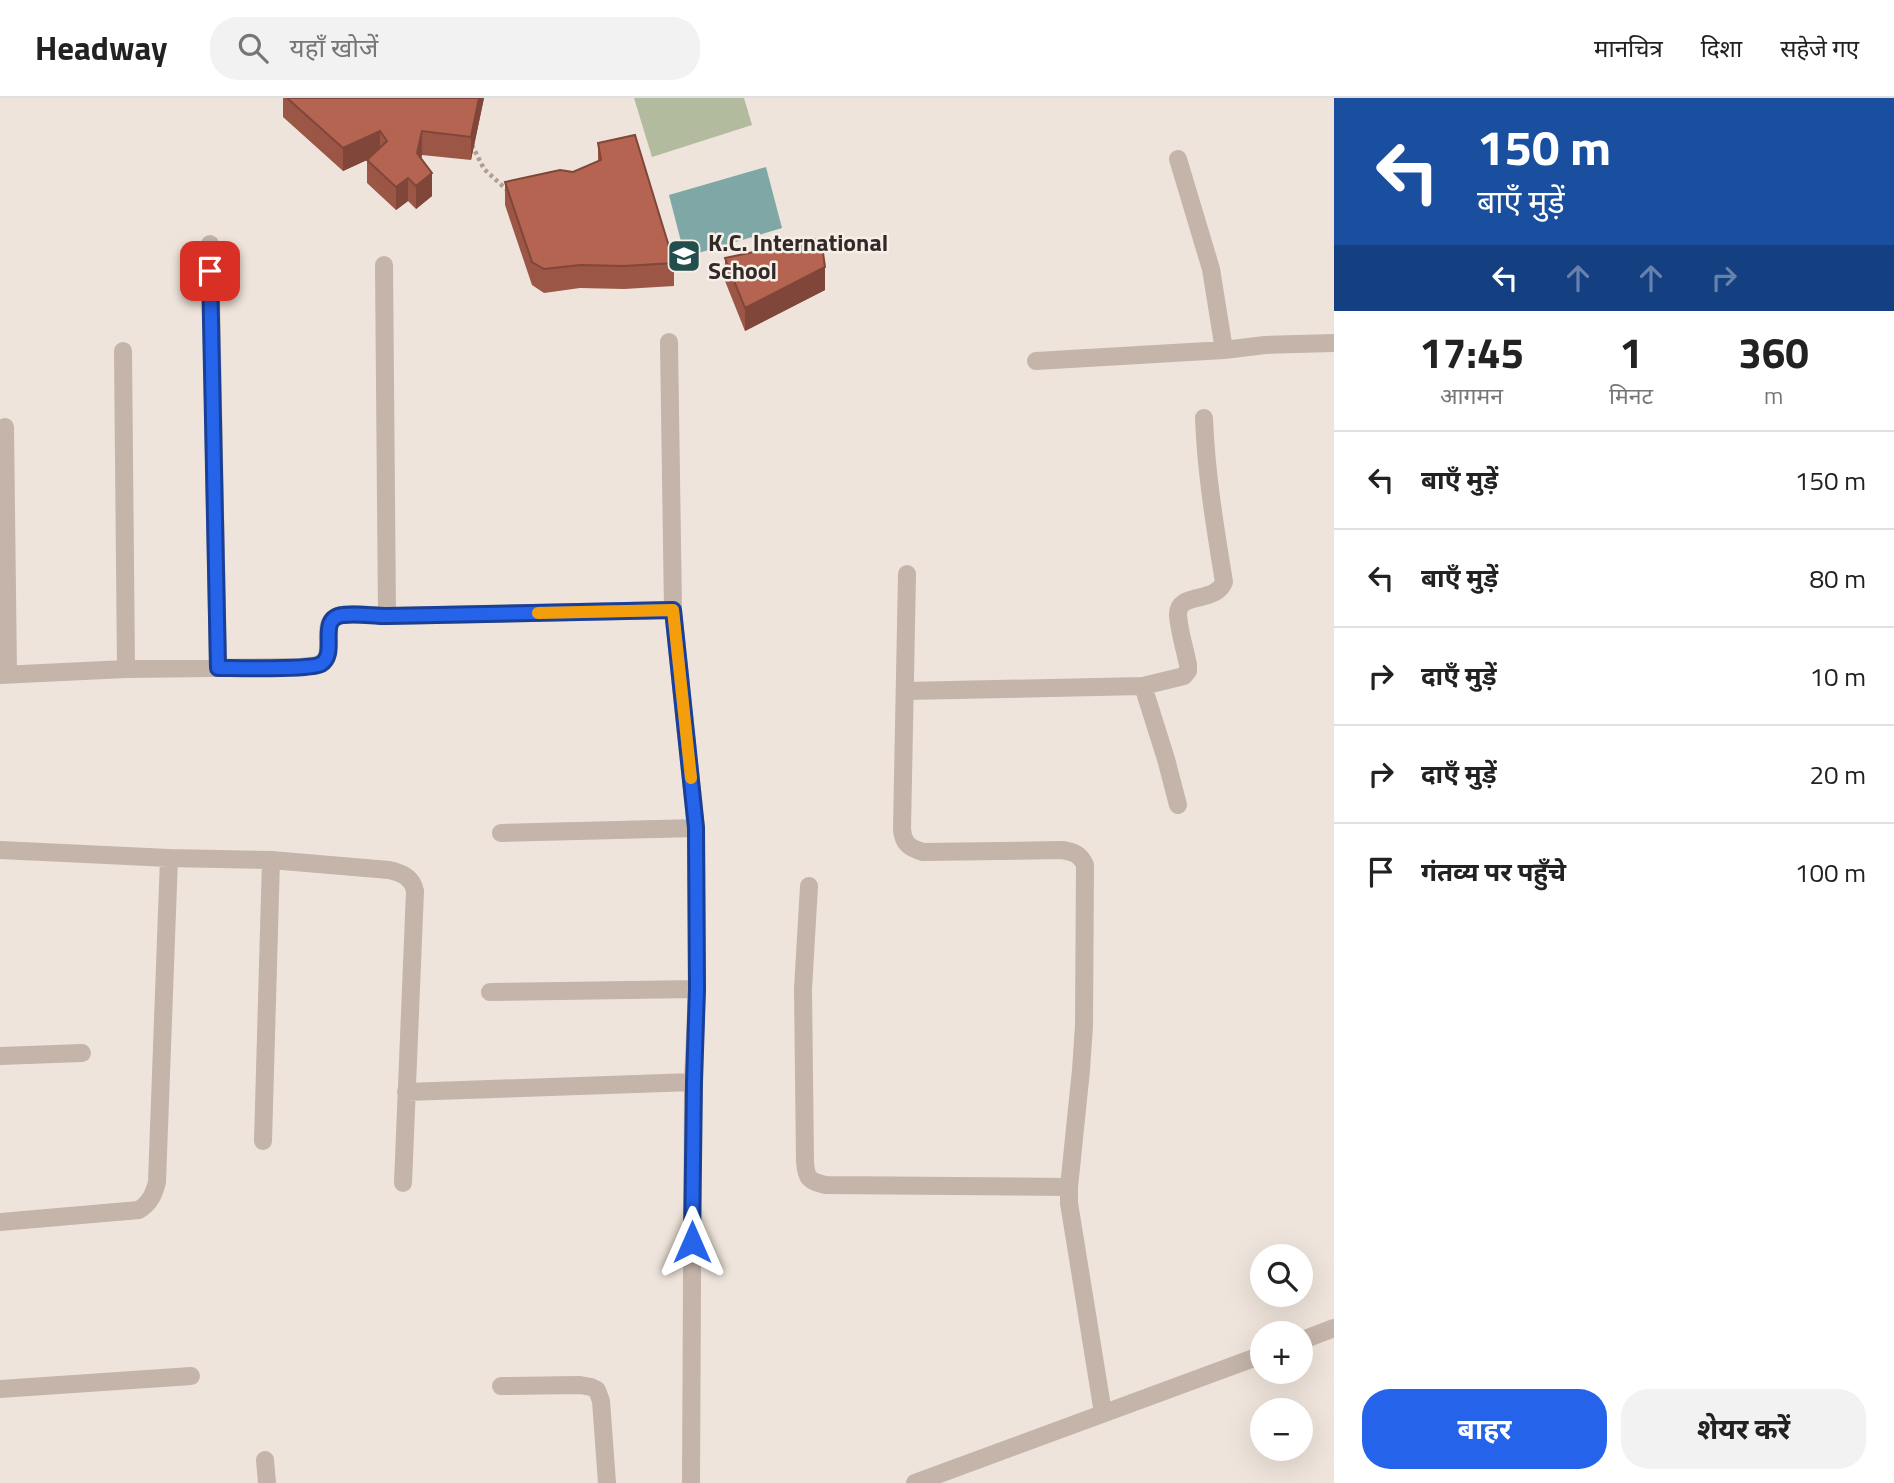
<!DOCTYPE html>
<html lang="hi">
<head>
<meta charset="utf-8">
<style>
	body { margin:0; font-family:"Titillium Web","Noto Sans Devanagari",sans-serif; background:#f2f2f2; color:#222; height:100vh; display:flex; flex-direction:column; font-size:26px; white-space:nowrap }
	* { box-sizing:border-box; margin:0 }
	p { font-size:23px; color:#767676 }
	.icon { flex:none; width:38px; height:38px; fill:none; stroke:currentColor; stroke-width:2; stroke-linecap:round; stroke-linejoin:round }
	.map { position:relative; flex:1; overflow:hidden }
	.side { display:flex; flex-direction:column; background:#fff; width:560px }
	.side>* { flex:none }
	.banner { background:#1a4fa0; color:#fff; overflow:hidden }
	.fabs { position:absolute; left:1250px; top:1146px; display:grid; gap:14px }
	.fabs a { display:grid; place-items:center; width:63px; height:63px; border-radius:50%; background:#fff; box-shadow:0 7px 28px #0002; font-size:35px }
	.pin { position:absolute; display:grid; place-items:center; width:60px; height:60px; color:#fff; margin:-30px; border-radius:14px; box-shadow:0 4px 10px #0006 }
	.me { position:absolute; width:77px; margin:-38px; rotate:0deg; stroke-linejoin:round; filter:drop-shadow(0 0 5px #0008) }
	.turn { display:flex; align-items:center; gap:24px; height:147px; padding:0 28px; font-size:32px }
	.turn .icon { width:91px; height:91px; stroke-width:2.5 }
	.turn b { display:block; font-size:49px; line-height:60px }
	.lanes { display:flex; align-items:center; height:66px; padding:0 28px; background:#0003; justify-content:center; gap:35px; direction:ltr }
	.lanes .off { opacity:.35 }
	.eta { display:flex; justify-content:space-evenly; align-items:center; height:119px; text-align:center }
	.eta b { font-size:42px; font-weight:700; line-height:49px }
	.button { display:flex; gap:14px; margin-top:auto; padding:14px 28px }
	.button a { flex:1; height:80px; border-radius:28px; background:#2563eb; color:#fff; font-size:28px; font-weight:700; line-height:80px; text-align:center }
	.button a+a { background:#f2f2f2; color:#222 }
	ul { padding:0; list-style:none }
	li { display:flex; align-items:center; gap:21px; height:98px; padding:0 28px; border-top:2px solid #e0e0e0 }
	li div { flex:1 }
	li b { display:block; font-size:26px }
	li em { font-style:normal }
	header { display:flex; align-items:center; gap:42px; box-sizing:border-box; height:98px; padding:0 35px; background:#fff; border-bottom:2px solid #e0e0e0 }
	header strong { font-size:33px }
	nav { display:flex; gap:38px; margin-inline-start:auto; font-size:24px }
	.search { width:490px; height:63px; background:#f2f2f2; display:flex; align-items:center; gap:18px; box-sizing:border-box; padding:0 24px; border-radius:28px; color:#767676; font-size:26px }
	main { display:flex; flex:1; min-height:0 }
	.map>svg:first-child { display:block }
</style>
</head>
<body>
<header>
<strong>Headway</strong>
<div class="search"><svg class="icon" aria-label="search" viewBox="0 0 24 24"><circle cx="10" cy="10" r="6"/><path d="M15 15l6 6"/></svg>यहाँ खोजें</div>
<nav><a>मानचित्र</a><a>दिशा</a><a>सहेजे गए</a></nav>
</header>
<main>
<div class="map">
<svg width="1334" height="1385" viewBox="0 0 1334 1385">
	<rect width="100%" height="100%" fill="#eee4db"/>
	<path fill="#b2bb9d" d="M634 0H744L752 27 652 59Z"/>
	<path fill="#7ea7a6" d="M766 69 782 130 685 159 669 97Z"/>
	<g fill="none" stroke-linecap="round" stroke-linejoin="round">
		<path stroke="#b09e93" stroke-width="4.5" stroke-dasharray="3.5 3.5" stroke-linecap="butt" d="M472 47 484 71 507 92"/>
		<path stroke="#c4b4a9" stroke-width="18" d="M1178 61 1211 171 1224 252
			M210 146 218 570
			M384 167 387 518
			M669 244 673 512 696 730 697 891 693 984 691 1385
			M123 253 126 571
			M1036 263 1224 252 1265 247 1334 245
			M5 329 8 577
			M907 476 902 731C903 745 909 750 923 754L1062 752C1074 754 1080 756 1085 767L1084 928 1081 972 1069 1089V1105L1103 1315
			M0 577 126 571 301 569C306 568 312 568 317 567 339 561 318 528 336 519 347 513 374 518 387 518L673 512
			M1143 588 1166 661 1178 707
			M905 593 1143 588 1184 578 1188 573V567C1185 551 1179 533 1178 517 1177 493 1216 506 1224 484 1215 429 1206 375 1204 320
			M501 735 696 730
			M0 752 169 760 271 762 389 772C402 775 412 779 415 793L403 1085
			M809 788 803 891 805 1063C806 1081 809 1083 826 1087L1069 1089
			M490 894 697 891
			M0 958 82 955
			M406 994 693 984
			M263 1043 271 762
			M0 1124 139 1112C150 1105 154 1096 157 1084L169 760
			M501 1288 580 1287 591 1289 597 1292 601 1303 607 1385
			M0 1291 191 1278
			M265 1362 267 1385"/>
		<path stroke="#c4b4a9" stroke-width="18" d="M1300 1243 1334 1230
			M915 1385 1262 1257"/>
	</g>
	<path fill="#9c5646" d="M283 0H484L471 62 422 57 421 60 432 98 416 111 408 103 396 112 367 85V62L343 73 283 19Z
		M598 45 674 165V188L624 191 580 190 544 195 532 187 505 107V84L573 74 598 63Z
		M725 160 825 192 745 233 725 183Z"/>
	<path fill="#7f4639" d="M479 0H484L471 62V39Z
		M380 33V56L343 73V50Z
		M422 33V57L417 78V55Z
		M432 75V98L416 111V88Z
		M408 80V103L396 112V89Z
		M825 169V192L745 233V210Z"/>
	<path fill="#b56451" stroke="#7f4639" stroke-width="2" d="M287 0H479L471 39 422 33 417 55 432 75 416 88 408 80 396 89 367 62 387 43 380 33 343 50Z
		M635 37 674 165 624 168 580 167 544 171 532 164 505 84 560 72 573 74 601 62 598 45Z
		M821 140 825 169 745 210 725 160Z"/>
	<g fill="none" stroke-linecap="round" stroke-linejoin="round">
		<defs>
			<path id="route" d="M210 173 218 570C235 570 311 572 321 566 339 555 316 520 343 517 357 515 373 518 387 518L673 512 696 730 697 891 694 984 692 1144"/>
		</defs>
		<use href="#route" stroke="#184099" stroke-width="18"/>
		<use href="#route" stroke="#2563eb" stroke-width="12"/>
		<path stroke="#f59e0b" stroke-width="12" d="M538 515 673 512 691 680"/>
	</g>
	<defs>
		<symbol id="school-square" viewBox="-11 -11 22 22"><rect x="-9" y="-9" width="18" height="18" rx="4" fill="#234e4e" stroke="#f6eee7"/><path d="M0-5L7-2L0 1L-7-2ZM-4 1L0 2.5L4 1V4Q0 6-4 4Z" fill="#fff"/></symbol>
	</defs>
	<g fill-rule="evenodd">
		<use href="#school-square" x="665" y="139" width="38" height="38"/>
	</g>
	<g text-anchor="middle" dominant-baseline="central" stroke-width="5" stroke-linejoin="round" paint-order="stroke">
		<g font-size="24" font-weight="bold" fill="#322a28" stroke="#f6eee7" text-anchor="start">
			<text x="708" y="144">K.C. International<tspan x="708" dy="28">School</tspan></text>
		</g>
	</g>
</svg>
<div class="fabs">
<a><svg class="icon" aria-label="search" viewBox="0 0 24 24"><circle cx="10" cy="10" r="6"/><path d="M15 15l6 6"/></svg></a>
<a>+</a>
<a>−</a>
</div>
<div class="pin" style="left:210px;top:173px;background:#d93025"><svg class="icon" aria-label="arrive" viewBox="0 0 24 24"><path d="M6 21V4h12l-3 4 3 4H6"/></svg></div>
<svg class="me" style="left:692px;top:1144px" viewBox="-20 -20 40 40"><path d="M0-17L14 15 0 8-14 15z" fill="#2563eb" stroke="#fff" stroke-width="4"/></svg>
</div>
<section class="side">
<div class="banner">
<div class="turn"><svg class="icon" aria-label="left" viewBox="0 0 24 24"><path d="M17 20v-9H6M10 6l-5 5 5 5"/></svg><div><b>150 m</b>बाएँ मुड़ें</div></div>
<div class="lanes"><svg class="icon" aria-label="left" viewBox="0 0 24 24"><path d="M17 20v-9H6M10 6l-5 5 5 5"/></svg><svg class="icon off" aria-label="ahead" viewBox="0 0 24 24"><path d="M12 20V5M6 11l6-6 6 6"/></svg><svg class="icon off" aria-label="ahead" viewBox="0 0 24 24"><path d="M12 20V5M6 11l6-6 6 6"/></svg><svg class="icon off" aria-label="right" viewBox="0 0 24 24"><path d="M7 20v-9h11M14 6l5 5-5 5"/></svg></div>
</div>
<div class="eta">
<div><b>17:45</b><p>आगमन</p></div>
<div><b>1</b><p>मिनट</p></div>
<div><b>360</b><p>m</p></div>
</div>
<ul>
<li><svg class="icon" aria-label="left" viewBox="0 0 24 24"><path d="M17 20v-9H6M10 6l-5 5 5 5"/></svg><div><b>बाएँ मुड़ें</b></div><em>150 m</em></li>
<li><svg class="icon" aria-label="left" viewBox="0 0 24 24"><path d="M17 20v-9H6M10 6l-5 5 5 5"/></svg><div><b>बाएँ मुड़ें</b></div><em>80 m</em></li>
<li><svg class="icon" aria-label="right" viewBox="0 0 24 24"><path d="M7 20v-9h11M14 6l5 5-5 5"/></svg><div><b>दाएँ मुड़ें</b></div><em>10 m</em></li>
<li><svg class="icon" aria-label="right" viewBox="0 0 24 24"><path d="M7 20v-9h11M14 6l5 5-5 5"/></svg><div><b>दाएँ मुड़ें</b></div><em>20 m</em></li>
<li><svg class="icon" aria-label="arrive" viewBox="0 0 24 24"><path d="M6 21V4h12l-3 4 3 4H6"/></svg><div><b>गंतव्य पर पहुँचे</b></div><em>100 m</em></li>
</ul>
<div class="button"><a>बाहर</a><a>शेयर करें</a></div>
</section>
</main>
</body>
</html>
